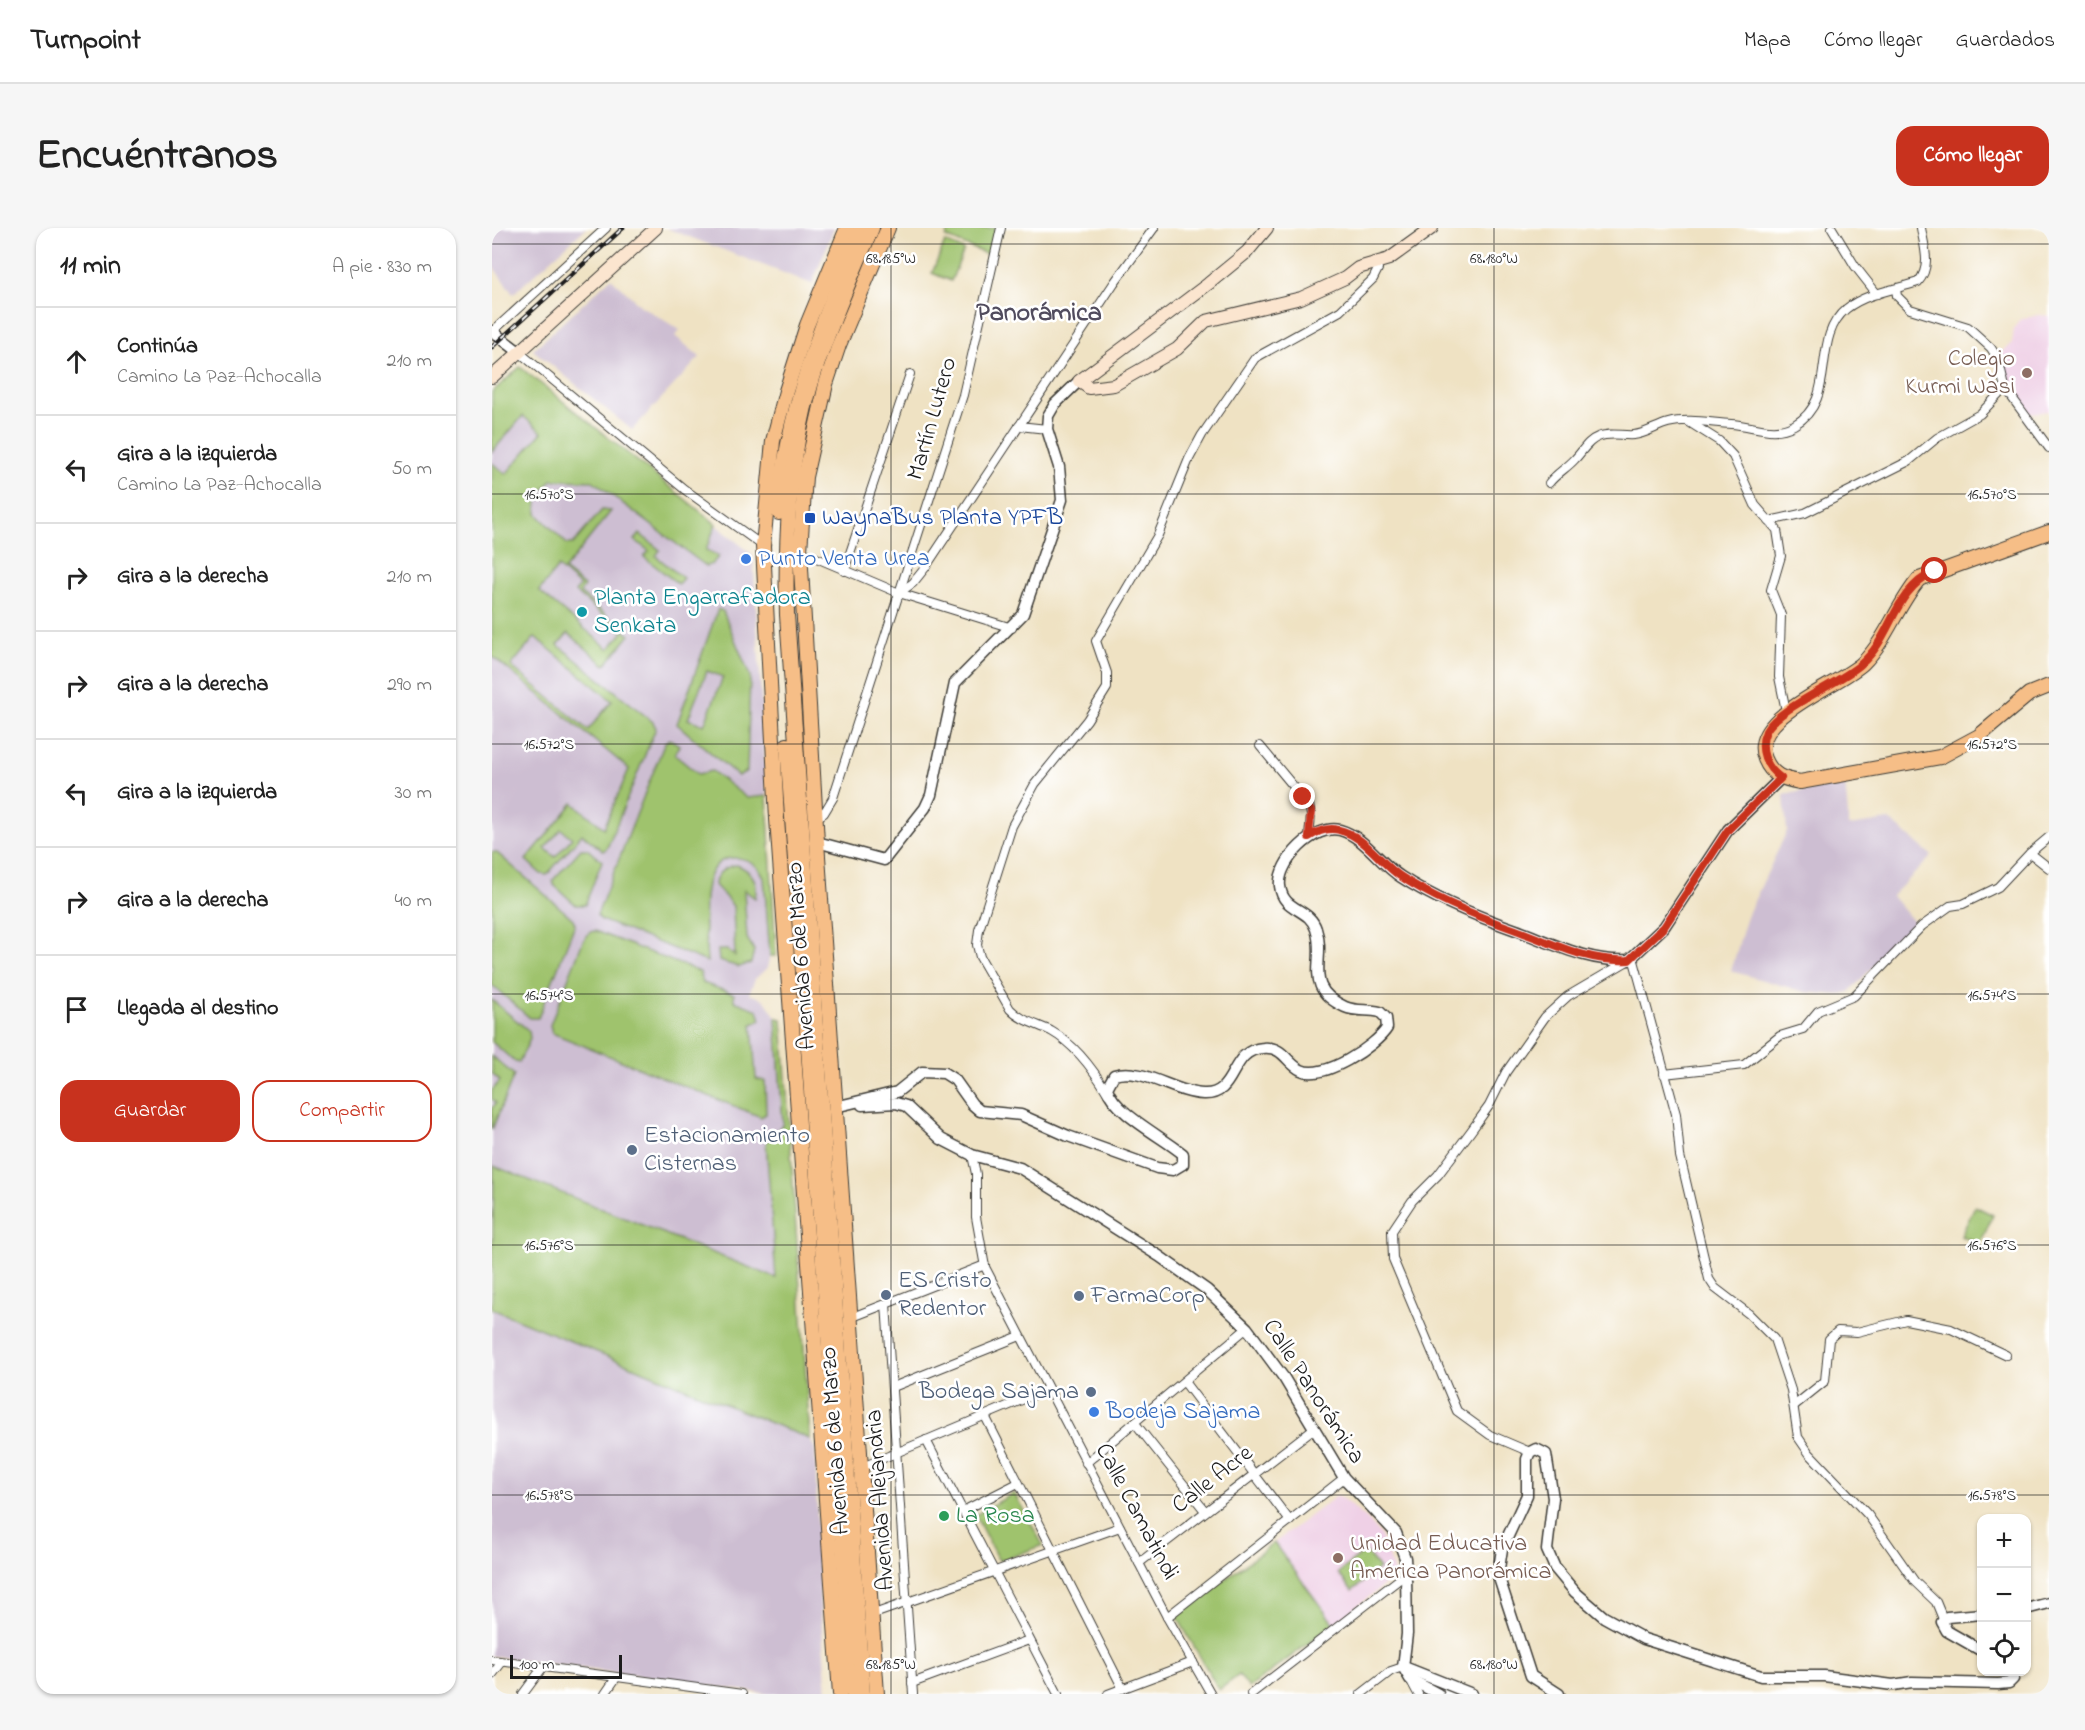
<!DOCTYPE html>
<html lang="es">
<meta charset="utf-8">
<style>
body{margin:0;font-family:"Indie Flower",sans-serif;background:#f6f6f6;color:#222}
.controls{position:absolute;right:18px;bottom:18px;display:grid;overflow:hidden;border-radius:12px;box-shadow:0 2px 4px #0004}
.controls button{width:54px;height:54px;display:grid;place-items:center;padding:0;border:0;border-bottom:2px solid #e0e0e0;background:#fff;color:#222;font:30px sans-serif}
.scale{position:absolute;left:18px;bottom:15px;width:112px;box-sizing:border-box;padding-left:6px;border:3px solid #1c1c1c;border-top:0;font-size:16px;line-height:21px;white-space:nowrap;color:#1c1c1c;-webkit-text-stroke:4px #fff;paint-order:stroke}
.stop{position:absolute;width:18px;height:18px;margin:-14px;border:4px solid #c8321e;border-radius:50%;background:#fff}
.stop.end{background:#c8321e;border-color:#fff;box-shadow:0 2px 6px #0008}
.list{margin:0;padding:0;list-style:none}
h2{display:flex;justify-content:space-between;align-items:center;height:78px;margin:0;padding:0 24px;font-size:26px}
h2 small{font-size:20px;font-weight:400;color:#767676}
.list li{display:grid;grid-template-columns:39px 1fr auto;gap:18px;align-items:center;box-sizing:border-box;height:108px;padding:0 24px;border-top:2px solid #e0e0e0}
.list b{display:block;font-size:22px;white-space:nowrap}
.list p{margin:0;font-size:20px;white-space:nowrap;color:#767676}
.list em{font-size:20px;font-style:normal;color:#767676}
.actions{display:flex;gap:12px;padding:18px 24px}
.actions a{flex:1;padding:14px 0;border:2px solid #c8321e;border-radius:18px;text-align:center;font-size:21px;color:#c8321e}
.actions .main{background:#c8321e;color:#fff}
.icon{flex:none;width:33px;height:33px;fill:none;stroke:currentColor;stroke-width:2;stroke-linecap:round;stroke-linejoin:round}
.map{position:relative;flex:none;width:1557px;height:1466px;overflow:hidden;border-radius:18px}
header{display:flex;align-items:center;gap:36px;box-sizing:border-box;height:84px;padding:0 30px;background:#fff;border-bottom:2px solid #e0e0e0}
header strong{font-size:28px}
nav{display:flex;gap:33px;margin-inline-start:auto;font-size:21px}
.intro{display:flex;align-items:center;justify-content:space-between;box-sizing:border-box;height:144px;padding:0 36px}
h1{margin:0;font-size:42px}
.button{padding:15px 27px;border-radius:18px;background:#c8321e;color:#fff;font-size:21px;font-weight:700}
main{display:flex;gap:36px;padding:0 36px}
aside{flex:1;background:#fff;border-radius:18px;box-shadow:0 2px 4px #0004}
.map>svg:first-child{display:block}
.built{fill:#efd0e6}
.industrial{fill:#cdbed2}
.green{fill:#9fc36d;stroke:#5e7044;stroke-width:1.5;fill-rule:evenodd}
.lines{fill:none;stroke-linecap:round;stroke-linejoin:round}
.minor-casing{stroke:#3c3a35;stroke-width:10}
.tertiary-casing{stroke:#3c3a35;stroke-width:13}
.secondary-casing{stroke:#3c3a35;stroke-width:14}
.primary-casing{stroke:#3c3a35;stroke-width:16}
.trunk-casing{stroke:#3c3a35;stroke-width:16}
.minor{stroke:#fff;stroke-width:8}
.tertiary{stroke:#fff;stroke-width:10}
.secondary{stroke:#fbe5cf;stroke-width:12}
.primary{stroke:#f6be87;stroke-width:14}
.trunk{stroke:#f6be87;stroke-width:14}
.rail-casing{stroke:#1c1c1c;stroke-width:4.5}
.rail{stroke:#fff;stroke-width:2;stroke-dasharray:7;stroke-linecap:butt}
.route{stroke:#c8321e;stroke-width:8}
.ticks{fill:none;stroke:#1c1c1c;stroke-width:1.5;stroke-opacity:0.45}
.education-dot{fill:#8d6e63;stroke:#fff;stroke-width:2}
.transit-dot{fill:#1a4fb4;stroke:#fff;stroke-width:2}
.shop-dot{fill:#3f7fe0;stroke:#fff;stroke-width:2}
.culture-dot{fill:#0f9aa8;stroke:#fff;stroke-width:2}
.service-dot{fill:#5c6f8a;stroke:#fff;stroke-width:2}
.leisure-dot{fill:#2e9e5b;stroke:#fff;stroke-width:2}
.labels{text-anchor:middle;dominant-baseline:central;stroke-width:5;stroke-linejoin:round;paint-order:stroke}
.education-label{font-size:24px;fill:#785e54;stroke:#fff;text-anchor:end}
.street-label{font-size:24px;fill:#1c1c1c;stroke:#fff}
.transit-label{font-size:24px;fill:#164399;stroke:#fff;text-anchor:start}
.shop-label{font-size:24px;fill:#366cbe;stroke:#fff;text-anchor:start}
.culture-label{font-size:24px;fill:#0d838f;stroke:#fff;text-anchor:start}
.service-label{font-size:24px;fill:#4e5e75;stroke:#fff;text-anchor:start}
.leisure-label{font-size:24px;fill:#27864d;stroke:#fff;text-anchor:start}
.neighbourhood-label{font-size:26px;font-weight:bold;fill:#514c5e;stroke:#fff}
.ticks-label{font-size:15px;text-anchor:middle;fill:#1c1c1c;stroke:#fff;stroke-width:5;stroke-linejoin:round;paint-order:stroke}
</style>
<header>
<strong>Turnpoint</strong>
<nav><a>Mapa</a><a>Cómo llegar</a><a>Guardados</a></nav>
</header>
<div class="intro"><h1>Encuéntranos</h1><a class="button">Cómo llegar</a></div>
<main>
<aside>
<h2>11 min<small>A pie · 830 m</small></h2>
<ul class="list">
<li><svg class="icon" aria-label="ahead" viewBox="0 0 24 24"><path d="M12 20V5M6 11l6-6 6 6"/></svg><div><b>Continúa</b><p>Camino La Paz-Achocalla</p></div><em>210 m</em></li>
<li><svg class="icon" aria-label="left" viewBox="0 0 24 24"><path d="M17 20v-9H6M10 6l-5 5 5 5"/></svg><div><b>Gira a la izquierda</b><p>Camino La Paz-Achocalla</p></div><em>50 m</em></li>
<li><svg class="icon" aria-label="right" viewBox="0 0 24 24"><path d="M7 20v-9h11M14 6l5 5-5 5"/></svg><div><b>Gira a la derecha</b></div><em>210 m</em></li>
<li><svg class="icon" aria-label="right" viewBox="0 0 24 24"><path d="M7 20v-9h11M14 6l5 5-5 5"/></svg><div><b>Gira a la derecha</b></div><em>290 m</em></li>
<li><svg class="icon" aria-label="left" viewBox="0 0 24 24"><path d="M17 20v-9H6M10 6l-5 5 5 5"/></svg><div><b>Gira a la izquierda</b></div><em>30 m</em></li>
<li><svg class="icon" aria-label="right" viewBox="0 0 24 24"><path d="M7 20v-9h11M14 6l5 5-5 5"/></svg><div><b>Gira a la derecha</b></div><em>40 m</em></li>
<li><svg class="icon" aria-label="arrive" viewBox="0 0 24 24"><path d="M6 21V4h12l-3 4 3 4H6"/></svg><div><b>Llegada al destino</b></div></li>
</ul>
<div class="actions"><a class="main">Guardar</a><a>Compartir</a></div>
</aside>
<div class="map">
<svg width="1557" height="1466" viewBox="0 0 1557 1466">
<rect width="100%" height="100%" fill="#fff"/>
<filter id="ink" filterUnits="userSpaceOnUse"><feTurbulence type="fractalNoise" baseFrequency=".0167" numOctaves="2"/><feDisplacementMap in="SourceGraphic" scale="12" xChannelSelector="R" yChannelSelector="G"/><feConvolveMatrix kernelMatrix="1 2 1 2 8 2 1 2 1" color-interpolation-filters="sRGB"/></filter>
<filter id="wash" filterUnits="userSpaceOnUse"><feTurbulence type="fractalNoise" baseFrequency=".008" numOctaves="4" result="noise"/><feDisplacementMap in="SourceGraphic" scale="24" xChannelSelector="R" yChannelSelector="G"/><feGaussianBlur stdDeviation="1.35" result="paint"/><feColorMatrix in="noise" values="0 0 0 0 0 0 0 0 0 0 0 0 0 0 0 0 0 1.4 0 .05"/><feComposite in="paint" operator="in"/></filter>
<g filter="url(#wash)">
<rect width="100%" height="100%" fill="#efe2c3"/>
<g class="built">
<path d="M1546,87L1557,88V183L1536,186L1516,159L1509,125L1520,115L1522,101L1527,92Z"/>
<path d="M846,1267L876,1292L888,1306L896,1323L902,1346L901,1350L842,1396L782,1315Z"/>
</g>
<g class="industrial">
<path d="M0,0H94L21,66L0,37Z"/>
<path d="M174,0H342L320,56Z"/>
<path d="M119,50L149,78L188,102L183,108L208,129L140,202L41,122Z"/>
<path d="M28,139L261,327L284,728H278L275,740L263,751L257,766L272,771L284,789L290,791L318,1211L323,1221L328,1374L335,1466H277L0,1428V164Z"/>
<path d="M1353,554L1357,598L1398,592L1440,628L1400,668L1423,695L1357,764L1346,767L1313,764L1239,743L1255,688L1295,603L1292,567Z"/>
</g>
<g class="green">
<path d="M458,0H504L499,28L454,9Z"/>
<path d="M453,14L472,22L459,53L440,45Z"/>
<path d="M28,139L224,296L214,322L227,328L220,336L214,338L101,253L60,252L45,269V286L75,316H81L110,282L119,283L72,342L92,358L88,365L138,407L113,437L76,405L66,417L161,494L164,500L115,620L111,623L90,606L55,647L49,646L34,632L81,575L112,600L137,541L0,428V235L14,246L50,204L31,188L0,224V164ZM66,339L88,358L83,364L131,404L117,421L47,363ZM43,409L120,473L96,502L19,438ZM69,601L80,610L63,629L53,620Z"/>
<path d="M148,306L168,322L164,328L191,350L186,356L152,329L157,323L143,312Z"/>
<path d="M226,381L231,383L258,448L255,543L246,548L185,496ZM215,443L231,449L212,497L196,491Z"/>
<path d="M178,511L187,517L183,527L206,546L220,543L255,570L275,568L284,728H278L272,650C267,638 257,630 243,630C201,628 214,706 215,734L109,692L105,687L173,514Z"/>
<path d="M89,621H95L110,633L93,677H84L62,657L61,652Z"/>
<path d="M0,624H4L81,691L83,696L46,790H38L0,757Z"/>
<path d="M245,637C260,643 267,654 263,670L252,662L255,710L262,722L259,735L247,739L227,733L226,722H235L243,728L241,678L223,657C223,645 234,638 245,637Z"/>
<path d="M103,703L208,744L211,755L242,766V773L266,782L269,792L260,796L264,851L273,853L274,886L269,889L60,805L58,797L91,713L98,704Z"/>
<path d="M0,772L37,803L38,811L27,834H23L0,814Z"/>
<path d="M284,790L290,791L318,1211L0,1081L2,938L284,1050L274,914L291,896Z"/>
<path d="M0,828L22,847L0,902V880L4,875L0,871V862L8,853L0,845Z"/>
<path d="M1483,978L1501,987L1488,1016L1469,1008Z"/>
<path d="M522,1265L551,1317L509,1333L505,1330L483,1287Z"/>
<path d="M782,1315L842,1396L757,1460L747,1447L727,1462L684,1387Z"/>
<path d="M873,1323L887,1341L860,1363L846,1345Z"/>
</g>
</g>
<g filter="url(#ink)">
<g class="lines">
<g class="minor-casing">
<g id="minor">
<path d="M1340,0L1363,38L1385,66"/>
<path d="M1404,61L1405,68L1418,81L1476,99L1499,120L1506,131L1513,160L1557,220"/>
<path d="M0,104L114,0"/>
<path d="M27,124L192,261L271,318"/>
<path d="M1197,194L1227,213L1241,228L1263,277L1285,302L1289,328L1279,362L1289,387L1287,449L1294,483"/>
<path d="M527,198L555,201"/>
<path d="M1057,255C1065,245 1075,240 1083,231C1091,223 1095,213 1106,209C1117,204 1130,208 1142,207C1153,206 1165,198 1176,195C1196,190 1219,195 1239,196C1261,197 1281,209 1302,197C1347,172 1318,111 1354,81C1374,65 1402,62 1426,54C1440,39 1432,18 1429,0"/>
<path d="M1277,293L1313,285L1417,233L1445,210L1488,186L1513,160"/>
<path d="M308,323L407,365L520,400"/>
<path d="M352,343L418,146"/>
<path d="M407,365L421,355L433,340L622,55L662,0"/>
<path d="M768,518L817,577L819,587L817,609"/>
<path d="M324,590L332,585L341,570L471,167L509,0"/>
<path d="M1538,625L1557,640"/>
<path d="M1141,729L1184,886L1188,928L1217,1051L1223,1060L1257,1086L1282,1111L1299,1162L1306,1209L1317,1225L1376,1287L1423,1354L1444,1374L1451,1391"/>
<path d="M1172,846L1252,837L1288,808L1311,801L1326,783L1362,768L1430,698L1458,678L1471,676L1506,659L1538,625L1557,609"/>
<path d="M616,866C602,842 584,817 559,803C545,796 529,793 518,781L488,729L485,717L487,702L520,598L543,556L595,492L615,460V445L604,413L666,307L697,231L710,207L763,130L848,83L881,51L886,41L885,34"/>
<path d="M480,927L484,946V989L493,1039L675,1389L719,1466"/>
<path d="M394,1076L421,1466"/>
<path d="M358,1090L493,1037"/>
<path d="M693,1155L798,1293"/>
<path d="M401,1159L528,1108"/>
<path d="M1303,1177L1333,1153L1337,1111L1346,1103L1365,1104L1414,1092L1459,1101L1514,1127"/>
<path d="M493,1188L631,1461"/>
<path d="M643,1195L713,1283"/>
<path d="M434,1212L566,1466"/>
<path d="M1038,1224L998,1207L965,1183L901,1031L900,1003L920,973L946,947L979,903L997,878L1014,844L1053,789L1076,768L1139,731"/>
<path d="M594,1235L755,1100"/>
<path d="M368,1240L556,1161"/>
<path d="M471,1283L526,1255"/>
<path d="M647,1335L821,1201"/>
<path d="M379,1387L628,1299"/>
<path d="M675,1389L852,1250"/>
<path d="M0,1432L250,1466"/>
<path d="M0,1447L10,1434"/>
<path d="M918,1451L926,1466"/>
<path d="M420,1455L537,1412"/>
<path d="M31,1466L51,1439"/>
<path d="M113,1466L124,1450"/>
<path d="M616,1466L701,1434"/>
<path d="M759,1466L914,1346"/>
<path d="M869,1466L899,1443L911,1439"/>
</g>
</g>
<g class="tertiary-casing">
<g id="tertiary">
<path d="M0,103L27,124"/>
<path d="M325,614L392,632L433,580L439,567L463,455L531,386L570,272L567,239L555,201L556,188L563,176L587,153"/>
<path d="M370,877L404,875L414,878L449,911L480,927L528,940L667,1028L715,1062L755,1100L792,1150L852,1250L904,1305L913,1330L914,1346L915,1406L911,1439L918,1451L946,1466"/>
<path d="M343,879L405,864L430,844L452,845L463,852L480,876L488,883L529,887L576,908L665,940L681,942L691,936V926C671,909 622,885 615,860L622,847C650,838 682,865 711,866C746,868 736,822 771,820C792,818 794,835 809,842C831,853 884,818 895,800L894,790L888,784C876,781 864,784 853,779C809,759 835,733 824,701C817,679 791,684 788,658C785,634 823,595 848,602C873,609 887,635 909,649C944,672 984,688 1024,702C1060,715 1097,735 1137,732L1172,699L1236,602L1289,550"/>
<path d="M1534,1381L1557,1375"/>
<path d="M1490,1386L1455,1389L1450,1394L1455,1403L1490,1423"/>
<path d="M912,1439L980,1466"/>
<path d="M1067,1466L1039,1448L1006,1347L1010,1321L1035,1267V1231L1038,1224L1044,1221L1054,1226L1061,1270L1055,1322L1063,1340L1083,1364L1112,1389L1152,1411L1269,1448H1332L1401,1457L1420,1454L1506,1456L1517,1455L1521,1451L1522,1444"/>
</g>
</g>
<g class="secondary-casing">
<g id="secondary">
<path d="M775,0L755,24L716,56L587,153L597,160L622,157L685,121L714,93L809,70L853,50L866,40L897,31L940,0"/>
<path d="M0,149L164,0"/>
</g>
</g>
<g class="primary-casing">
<g id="primary">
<path d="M1557,304L1427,351C1405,377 1395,411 1371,435C1347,458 1255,489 1273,531C1280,548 1291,551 1308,554L1448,529L1487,508L1537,466L1557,458"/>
<path d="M348,1466L285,591L271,318L281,213L294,163L315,97L355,0"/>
<path d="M385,1466L325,614L308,323L313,249L334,156L347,117L396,0"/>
</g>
</g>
<g class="trunk-casing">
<g id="trunk">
<path d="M287,285C293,184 331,92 369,0"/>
<path d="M295,517L361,1466"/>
<path d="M371,1466L295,387C293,307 297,230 320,153C336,101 359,50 380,0"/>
</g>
</g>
<use href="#minor" class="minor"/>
<use href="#tertiary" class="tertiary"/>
<use href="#secondary" class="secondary"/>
<use href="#primary" class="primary"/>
<use href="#trunk" class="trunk"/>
<g class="rail-casing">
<path id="rail" d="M0,119L131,0"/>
</g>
<use href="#rail" class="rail"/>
</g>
</g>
<g class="lines" filter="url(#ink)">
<path class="route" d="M811,569L819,583L817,609C826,603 836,599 847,602C873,608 887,634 908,648C944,672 984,688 1024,702C1060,715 1097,735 1137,732L1172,699L1236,602L1289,550C1274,540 1266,521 1274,503C1286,480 1346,456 1368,437C1402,408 1399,364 1443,343"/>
</g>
<path class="ticks" d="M399,0V1466M1002,0V1466M0,16H1557M0,266H1557M0,516H1557M0,766H1557M0,1017H1557M0,1267H1557"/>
<g class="education-dot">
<circle cx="1535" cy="145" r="6"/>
<circle cx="846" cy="1330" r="6"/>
</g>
<rect class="transit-dot" x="312" y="284" width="12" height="12" rx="3"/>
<g class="shop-dot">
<circle cx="254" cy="331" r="6"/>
<circle cx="602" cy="1184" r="6"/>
</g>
<circle class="culture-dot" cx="90" cy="384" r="6"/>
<g class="service-dot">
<circle cx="140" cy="922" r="6"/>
<circle cx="394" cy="1067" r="6"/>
<circle cx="587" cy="1068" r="6"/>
<circle cx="599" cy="1164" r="6"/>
</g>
<circle class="leisure-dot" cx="452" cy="1288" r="6"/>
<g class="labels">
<g class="education-label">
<text x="1523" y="131">Colegio<tspan x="1523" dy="28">Kurmi Wasi</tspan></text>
<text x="858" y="1316" text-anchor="start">Unidad Educativa<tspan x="858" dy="28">América Panorámica</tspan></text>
</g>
<g class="street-label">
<text transform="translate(441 191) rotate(-74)">Martín Lutero</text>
<text transform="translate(310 728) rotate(-94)">Avenida 6 de Marzo</text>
<text transform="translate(821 1164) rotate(57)">Calle Panorámica</text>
<text transform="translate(344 1213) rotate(-94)">Avenida 6 de Marzo</text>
<text transform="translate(721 1252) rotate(-38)">Calle Acre</text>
<text transform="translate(389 1272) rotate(-94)">Avenida Alejandria</text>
<text transform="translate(644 1284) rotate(62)">Calle Camatindi</text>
</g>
<g class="transit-label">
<text x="330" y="290">WaynaBus Planta YPFB</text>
</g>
<g class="shop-label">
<text x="266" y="331">Punto Venta Urea</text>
<text x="614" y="1184">Bodeja Sajama</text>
</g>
<g class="culture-label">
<text x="102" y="370">Planta Engarrafadora<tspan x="102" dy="28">Senkata</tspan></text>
</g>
<g class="service-label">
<text x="152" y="908">Estacionamiento<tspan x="152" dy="28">Cisternas</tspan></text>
<text x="406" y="1053">ES Cristo<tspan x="406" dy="28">Redentor</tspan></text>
<text x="599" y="1068">FarmaCorp</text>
<text x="587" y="1164" text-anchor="end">Bodega Sajama</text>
</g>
<g class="leisure-label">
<text x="464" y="1288">La Rosa</text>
</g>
<g class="neighbourhood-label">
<text x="547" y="86">Panorámica</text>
</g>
</g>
<g class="ticks-label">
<text x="399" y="35">68.185°W</text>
<text x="1002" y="35">68.180°W</text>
<text x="57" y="271">16.570°S</text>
<text x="1500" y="271">16.570°S</text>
<text x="57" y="521">16.572°S</text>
<text x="1500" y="521">16.572°S</text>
<text x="57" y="772">16.574°S</text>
<text x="1500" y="772">16.574°S</text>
<text x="57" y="1022">16.576°S</text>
<text x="1500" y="1022">16.576°S</text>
<text x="57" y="1272">16.578°S</text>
<text x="1500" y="1272">16.578°S</text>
<text x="399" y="1441">68.185°W</text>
<text x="1002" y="1441">68.180°W</text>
</g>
</svg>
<div class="controls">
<button>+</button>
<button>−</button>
<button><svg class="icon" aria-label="locate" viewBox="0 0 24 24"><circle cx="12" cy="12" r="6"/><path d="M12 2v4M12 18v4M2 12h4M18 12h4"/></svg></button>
</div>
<div class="scale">100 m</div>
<div class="stop" style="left:1443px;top:343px"></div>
<div class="stop end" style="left:811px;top:569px"></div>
</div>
</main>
